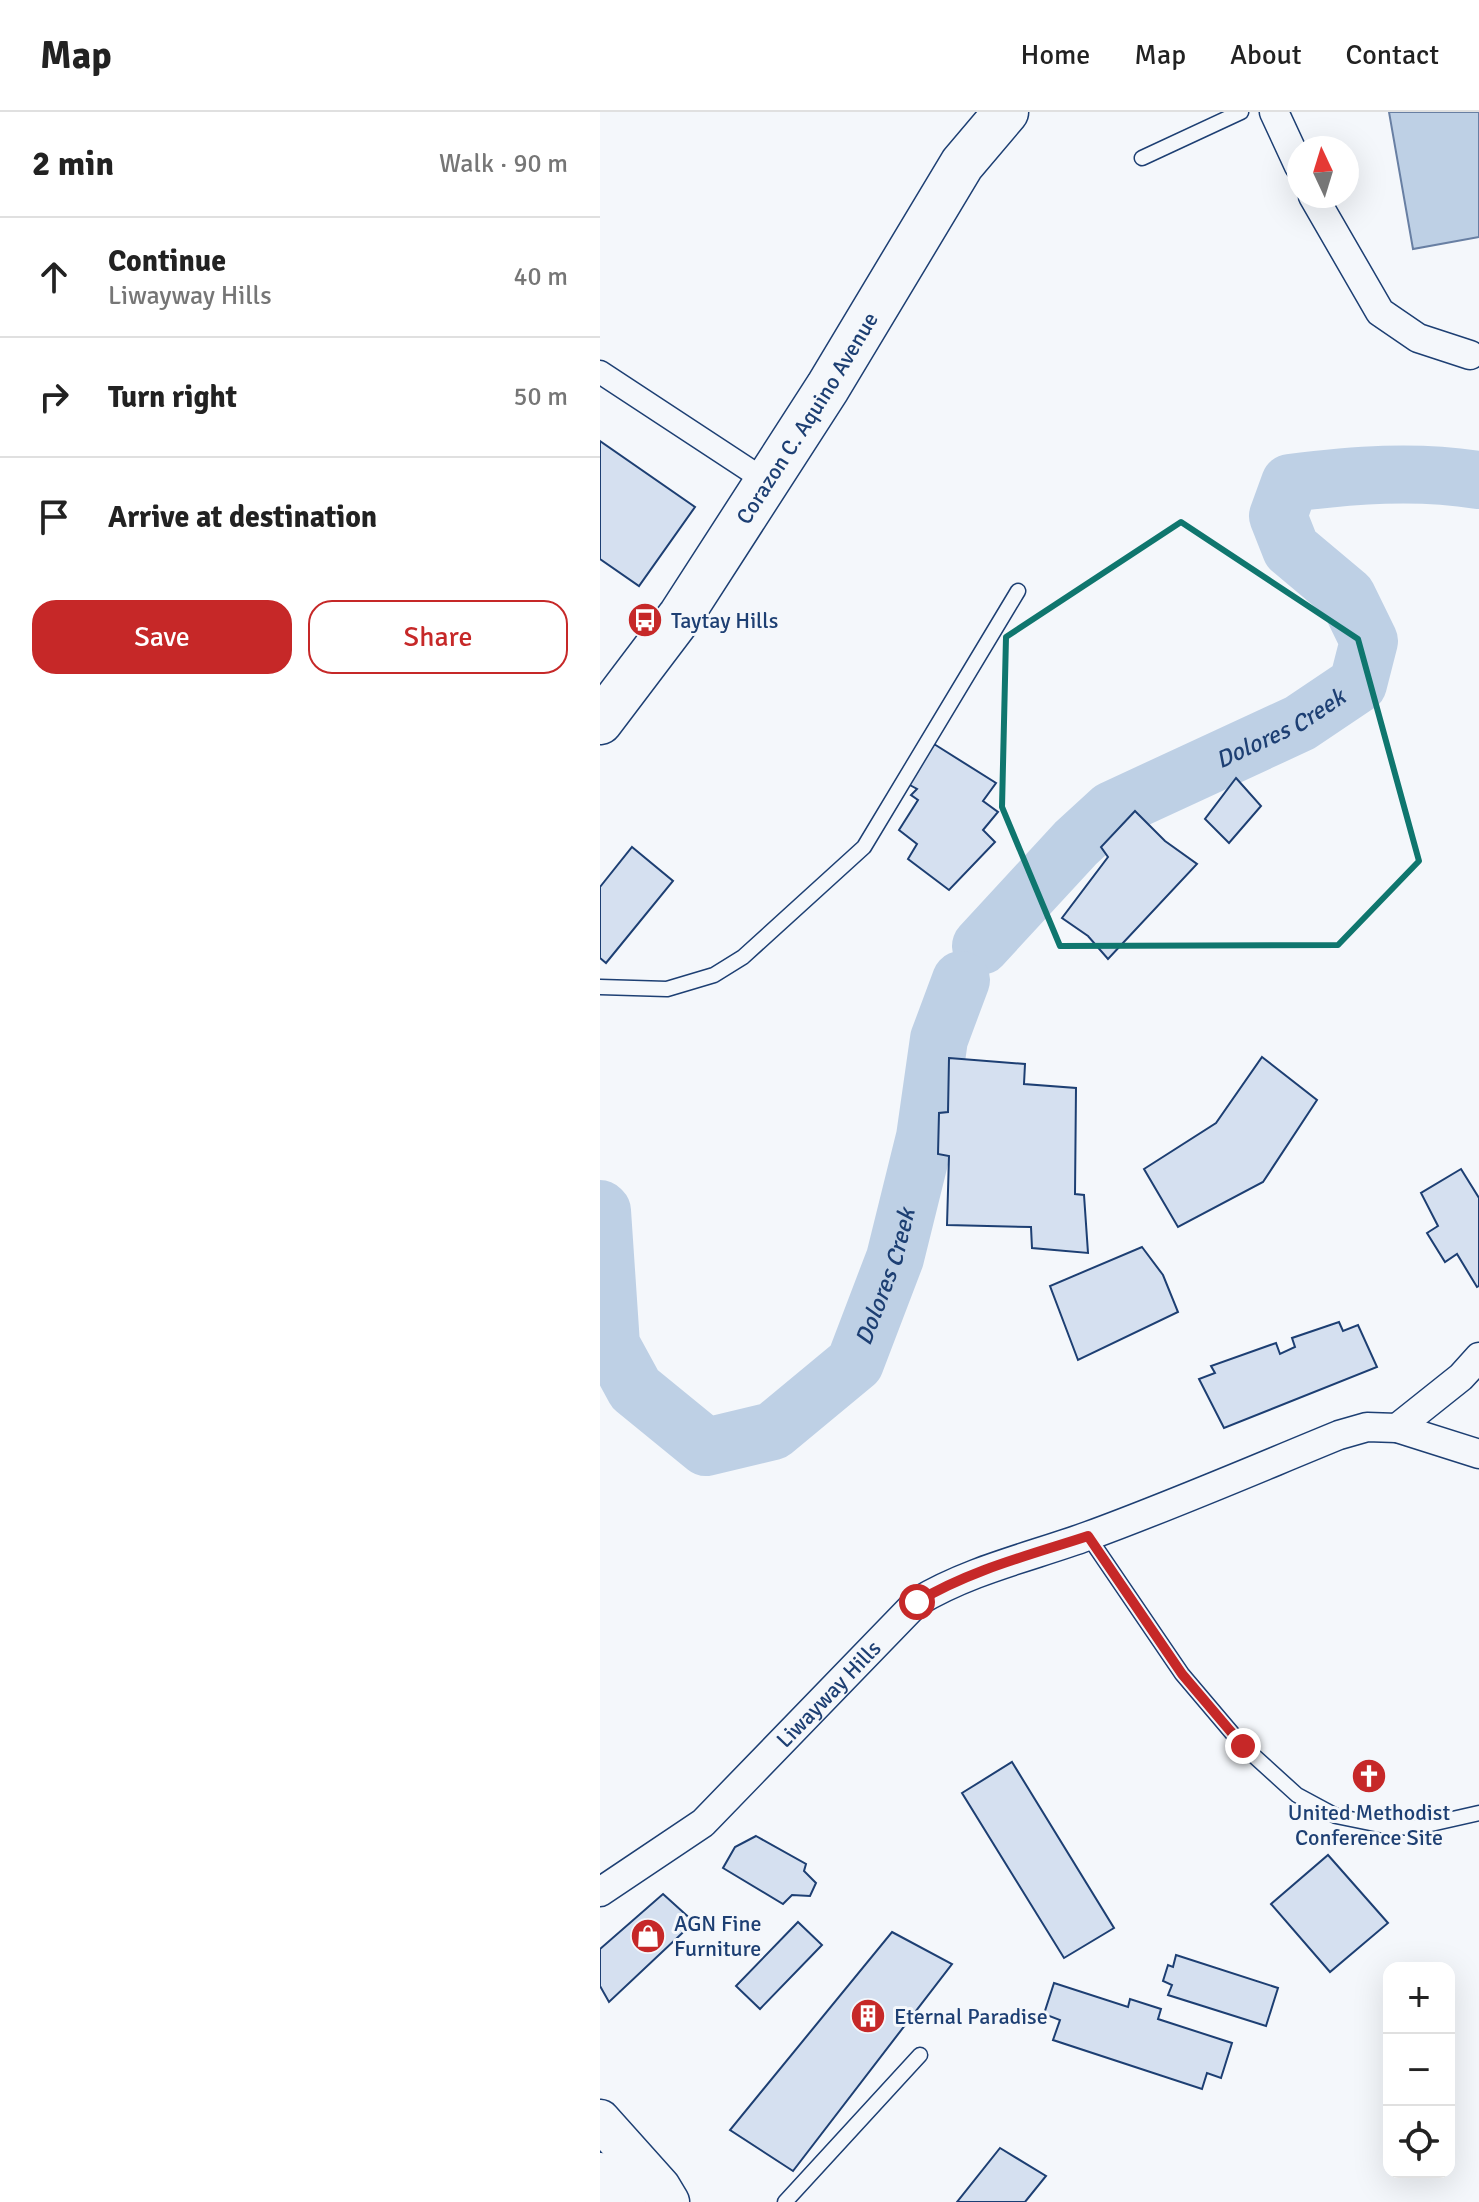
<!DOCTYPE html>
<meta charset="utf-8">
<style>
body{margin:0;font-family:Signika,sans-serif;background:#f6f6f6;color:#222}
.controls{position:absolute;right:24px;bottom:24px;display:grid;overflow:hidden;border-radius:16px;box-shadow:0 8px 32px #0002}
.controls button{width:72px;height:72px;display:grid;place-items:center;padding:0;border:0;border-bottom:2px solid #e0e0e0;background:#fff;color:#222;font:40px sans-serif}
.compass{position:absolute;left:687px;top:24px;width:72px;height:72px;border-radius:50%;background:#fff;box-shadow:0 8px 32px #0002;rotate:356deg}
.stop{position:absolute;width:24px;height:24px;margin:-18px;border:6px solid #c62828;border-radius:50%;background:#fff}
.stop.end{background:#c62828;border-color:#fff;box-shadow:0 2px 8px #0008}
.list{margin:0;padding:0;list-style:none}
h2{display:flex;justify-content:space-between;align-items:center;height:104px;margin:0;padding:0 32px;font-size:34px}
h2 small{font-size:26px;font-weight:400;color:#767676}
.list li{display:grid;grid-template-columns:52px 1fr auto;gap:24px;align-items:center;box-sizing:border-box;height:120px;padding:0 32px;border-top:2px solid #e0e0e0}
.list b{display:block;font-size:30px;white-space:nowrap}
.list p{margin:0;font-size:26px;white-space:nowrap;color:#767676}
.list em{font-size:26px;font-style:normal;color:#767676}
.actions{display:flex;gap:16px;padding:24px 32px}
.actions a{flex:1;padding:18px 0;border:2px solid #c62828;border-radius:24px;text-align:center;font-size:28px;color:#c62828}
.actions .main{background:#c62828;color:#fff}
.icon{flex:none;width:44px;height:44px;fill:none;stroke:currentColor;stroke-width:2;stroke-linecap:round;stroke-linejoin:round}
.map{position:relative;flex:none;width:879px;height:2090px;overflow:hidden}
header{display:flex;align-items:center;gap:48px;box-sizing:border-box;height:112px;padding:0 40px;background:#fff;border-bottom:2px solid #e0e0e0}
header strong{font-size:38px}
nav{display:flex;gap:44px;margin-inline-start:auto;font-size:28px}
main{display:flex}
aside{flex:1;background:#fff}
.map>svg:first-child{display:block}
.water{fill:#bed0e5;stroke:#687fa3;stroke-width:2}
.lines{fill:none;stroke-linecap:round;stroke-linejoin:round}
.river{stroke:#bed0e5;stroke-width:58}
.building{fill:#d5e0f0;stroke:#1d3f73;stroke-width:2}
.service-casing{stroke:#1d3f73;stroke-width:17}
.pedestrian-casing{stroke:#1d3f73;stroke-width:25}
.minor-casing{stroke:#1d3f73;stroke-width:31}
.secondary-casing{stroke:#1d3f73;stroke-width:43}
.primary-casing{stroke:#1d3f73;stroke-width:47}
.service{stroke:#f4f7fb;stroke-width:14}
.pedestrian{stroke:#f4f7fb;stroke-width:22}
.minor{stroke:#f4f7fb;stroke-width:28}
.secondary{stroke:#f4f7fb;stroke-width:40}
.primary{stroke:#f4f7fb;stroke-width:44}
.route{stroke:#c62828;stroke-width:10}
.marked{fill:none;stroke:#0f766e;stroke-width:6;stroke-linejoin:round}
.labels{text-anchor:middle;dominant-baseline:central;stroke-width:6;stroke-linejoin:round;paint-order:stroke}
.street-label{font-size:22px;fill:#1d3f73;stroke:#f4f7fb}
.poi-label{font-size:22px;fill:#1d3f73;stroke:#f4f7fb;text-anchor:start}
.water-label{font-size:24px;font-style:italic;fill:#1d3f73;stroke:#f4f7fb}
</style>
<header>
<strong>Map</strong>
<nav><a>Home</a><a>Map</a><a>About</a><a>Contact</a></nav>
</header>
<main>
<aside>
<h2>2 min<small>Walk · 90 m</small></h2>
<ul class="list">
<li><svg class="icon" aria-label="ahead" viewBox="0 0 24 24"><path d="M12 20V5M6 11l6-6 6 6"/></svg><div><b>Continue</b><p>Liwayway Hills</p></div><em>40 m</em></li>
<li><svg class="icon" aria-label="right" viewBox="0 0 24 24"><path d="M7 20v-9h11M14 6l5 5-5 5"/></svg><div><b>Turn right</b></div><em>50 m</em></li>
<li><svg class="icon" aria-label="arrive" viewBox="0 0 24 24"><path d="M6 21V4h12l-3 4 3 4H6"/></svg><div><b>Arrive at destination</b></div></li>
</ul>
<div class="actions"><a class="main">Save</a><a>Share</a></div>
</aside>
<div class="map">
<svg width="879" height="2090" viewBox="0 0 879 2090">
<rect width="100%" height="100%" fill="#f4f7fb"/>
<path class="water" d="M789,0H879V125L813,137Z"/>
<g class="lines">
<g class="river">
<path id="s1" d="M381,834L476,731L512,698L700,611L758,572L769,529L747,484L691,437L678,404L690,371C753,363 815,358 879,368"/>
<path id="s2" d="M0,1097L2,1099L11,1233L35,1277L106,1335L173,1319L255,1251L295,1146L325,1025L339,927L361,868"/>
</g>
</g>
<g class="building">
<path d="M0,329L95,395L39,474L0,447Z"/>
<path d="M334,632L396,671L383,689L398,700L383,718L395,730L349,778L308,747L317,732L299,718L318,688L311,683L317,677L308,672Z"/>
<path d="M636,666L661,694L629,731L605,707Z"/>
<path d="M535,699L565,729L597,752L508,847L488,824L462,806L508,745L501,735Z"/>
<path d="M32,735L73,769L6,851L0,846V775Z"/>
<path d="M662,945L717,988L663,1070L578,1115L544,1057L616,1011Z"/>
<path d="M349,946L425,952L424,972L476,976L475,1082L484,1083L488,1141L432,1136L431,1115L347,1113L349,1044L338,1042L339,1001L348,1000Z"/>
<path d="M861,1057L879,1086V1174L877,1175L857,1142L845,1150L827,1121L838,1114L821,1081Z"/>
<path d="M542,1135L563,1163L578,1200L478,1248L450,1174Z"/>
<path d="M739,1210L743,1219L758,1213L777,1255L624,1316L599,1267L615,1261L611,1254L676,1231L680,1242L695,1235L692,1226Z"/>
<path d="M412,1650L514,1816L464,1846L362,1681Z"/>
<path d="M156,1724L206,1752L204,1759L216,1771L210,1784L192,1783L183,1792L123,1756L135,1735Z"/>
<path d="M728,1743L788,1811L730,1860L671,1792Z"/>
<path d="M63,1782L94,1810L9,1890L0,1874V1837Z"/>
<path d="M198,1810L222,1833L160,1897L136,1874Z"/>
<path d="M292,1820L352,1852L193,2059L130,2018Z"/>
<path d="M576,1843L678,1876L666,1914L568,1883L572,1873L563,1869L568,1853L573,1855Z"/>
<path d="M454,1871L528,1895L530,1887L561,1897L558,1907L632,1931L621,1966L607,1961L602,1977L453,1928L460,1908L444,1902Z"/>
<path d="M400,2036L446,2064L425,2090H357Z"/>
</g>
<g class="lines">
<g class="service-casing">
<g id="service">
<path d="M542,46L641,0"/>
<path d="M0,875L67,877L114,863L143,845L264,735L418,479"/>
<path d="M488,1424L582,1562L643,1634L697,1683L736,1704L785,1714L813,1716L879,1701"/>
<path d="M185,2090L320,1943"/>
</g>
</g>
<g class="pedestrian-casing">
<path id="pedestrian" d="M0,260L169,371"/>
</g>
<g class="minor-casing">
<g id="minor">
<path d="M674,0L699,54"/>
<path d="M713,84L780,200L818,226L870,243"/>
<path d="M797,1316L861,1265L879,1245"/>
<path id="s3" d="M0,1780L103,1711L317,1490C370,1458 430,1445 488,1424C573,1393 656,1357 739,1323L767,1315L797,1316L879,1342"/>
</g>
</g>
<g class="secondary-casing">
<g id="secondary">
<path d="M0,2008L60,2075L69,2090"/>
<path d="M0,2061L26,2090"/>
</g>
</g>
<g class="primary-casing">
<g id="primary">
<path id="s4" d="M0,610L81,503L228,275L362,52L406,0"/>
</g>
</g>
<use href="#service" class="service"/>
<use href="#pedestrian" class="pedestrian"/>
<use href="#minor" class="minor"/>
<use href="#secondary" class="secondary"/>
<use href="#primary" class="primary"/>
</g>
<g class="lines">
<path class="route" d="M317,1490C370,1458 430,1443 488,1424L582,1562L643,1634"/>
</g>
<path class="marked" d="M581,410L758,527L819,749L738,833L460,834L402,695L406,525Z"/>
<defs>
<g id="bus-disc" transform="scale(1.8)"><circle r="9.5" fill="#c62828" stroke="#f4f7fb"/><path d="M-5-6H5V4H4V6H2V4H-2V6H-4V4H-5ZM-3.5-4V0h7V-4ZM-3.5 1.2v1.5H-2V1.2ZM2 1.2v1.5H3.5V1.2Z" fill="#fff"/></g>
<g id="church-disc" transform="scale(1.8)"><circle r="9.5" fill="#c62828" stroke="#f4f7fb"/><path d="M-1.2-6h2.4v3.5h3.3v2.4h-3.3V6h-2.4V-.1h-3.3v-2.4h3.3Z" fill="#fff"/></g>
<g id="shop-disc" transform="scale(1.8)"><circle r="9.5" fill="#c62828" stroke="#f4f7fb"/><path d="M-5-2.5h2.3a2.7 3.5 0 0 1 5.4 0H5L5.5 6h-11ZM-1.5-2.5h3a1.5 2.3 0 0 0-3 0Z" fill="#fff"/></g>
<g id="building-disc" transform="scale(1.8)"><circle r="9.5" fill="#c62828" stroke="#f4f7fb"/><path d="M-4-6H4V6H1V3H-1V6H-4ZM-2.5-4.3h1.7v1.8h-1.7ZM.8-4.3h1.7v1.8H.8ZM-2.5-1h1.7V.8h-1.7ZM.8-1h1.7V.8H.8Z" fill="#fff"/></g>
</defs>
<g fill-rule="evenodd">
<use href="#bus-disc" x="45" y="508"/>
<use href="#church-disc" x="769" y="1664"/>
<use href="#shop-disc" x="48" y="1824"/>
<use href="#building-disc" x="268" y="1904"/>
</g>
<g class="labels">
<g class="street-label">
<text stroke="none"><textPath href="#s4" startOffset="368">Corazon C. Aquino Avenue</textPath></text>
<text stroke="none"><textPath href="#s3" startOffset="304">Liwayway Hills</textPath></text>
</g>
<g class="poi-label">
<text x="71" y="508">Taytay Hills</text>
<text x="769" y="1700" text-anchor="middle">United Methodist<tspan x="769" dy="25">Conference Site</tspan></text>
<text x="74" y="1811">AGN Fine<tspan x="74" dy="25">Furniture</tspan></text>
<text x="294" y="1904">Eternal Paradise</text>
</g>
<g class="water-label">
<text stroke="none"><textPath href="#s1" startOffset="376">Dolores Creek</textPath></text>
<text stroke="none"><textPath href="#s2" startOffset="546">Dolores Creek</textPath></text>
</g>
</g>
</svg>
<div class="controls">
<button>+</button>
<button>−</button>
<button><svg class="icon" aria-label="locate" viewBox="0 0 24 24"><circle cx="12" cy="12" r="6"/><path d="M12 2v4M12 18v4M2 12h4M18 12h4"/></svg></button>
</div>
<svg class="compass" viewBox="-18 -18 36 36"><path d="M0-13l5 13h-10z" fill="#e53935"/><path d="M0 13l5-13h-10z" fill="#767676"/></svg>
<div class="stop" style="left:317px;top:1490px"></div>
<div class="stop end" style="left:643px;top:1634px"></div>
</div>
</main>
